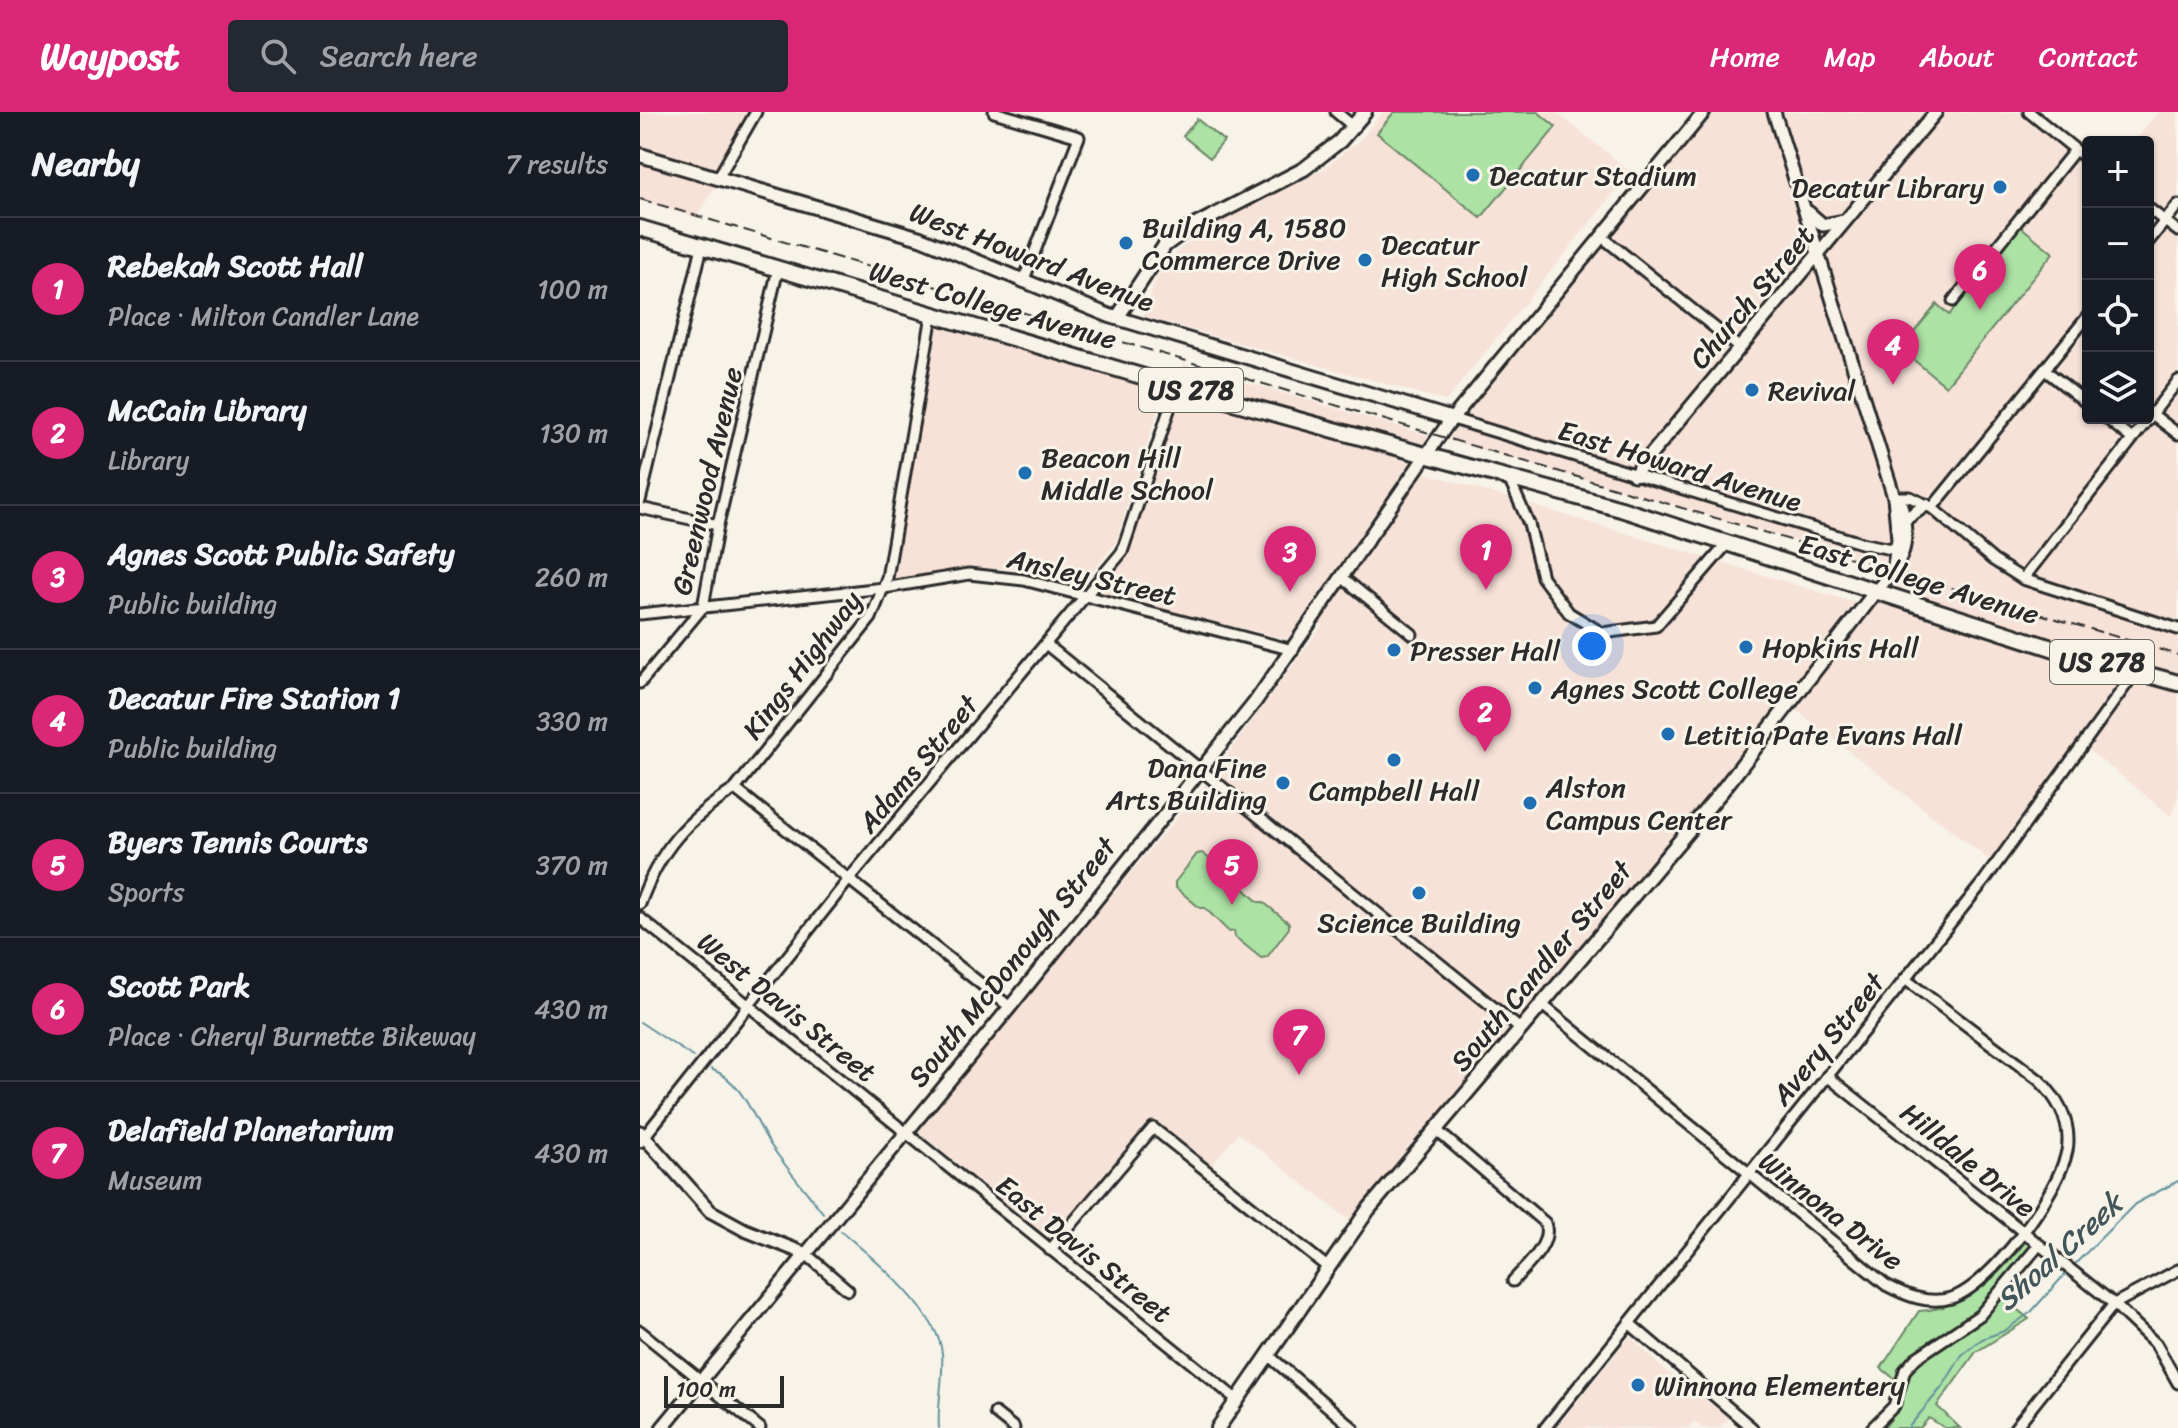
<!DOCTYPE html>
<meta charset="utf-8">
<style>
body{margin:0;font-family:Sriracha,sans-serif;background:#242831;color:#f1f3f6}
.controls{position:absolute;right:24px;top:24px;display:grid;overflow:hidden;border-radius:8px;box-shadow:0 2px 6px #0004}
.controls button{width:72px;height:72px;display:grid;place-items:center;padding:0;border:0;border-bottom:2px solid #363941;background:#171b24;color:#f1f3f6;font:40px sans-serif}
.scale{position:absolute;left:24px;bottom:20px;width:120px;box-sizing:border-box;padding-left:8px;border:4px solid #2b2b2b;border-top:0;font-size:22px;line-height:28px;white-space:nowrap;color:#2b2b2b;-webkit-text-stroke:6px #f7f3e8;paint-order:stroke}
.you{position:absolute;left:952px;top:534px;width:28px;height:28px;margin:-20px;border:6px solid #fff;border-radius:50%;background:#1a73e8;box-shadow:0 0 0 12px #1a73e833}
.badge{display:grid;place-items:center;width:52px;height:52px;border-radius:50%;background:#db2777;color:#fff;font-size:26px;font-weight:700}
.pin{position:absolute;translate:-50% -66px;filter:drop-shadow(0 2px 4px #0008)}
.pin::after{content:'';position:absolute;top:42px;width:28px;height:24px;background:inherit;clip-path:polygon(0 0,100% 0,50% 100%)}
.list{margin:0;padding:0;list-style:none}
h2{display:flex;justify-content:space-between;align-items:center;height:104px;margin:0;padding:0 32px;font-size:34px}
h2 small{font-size:26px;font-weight:400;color:#9ea1a6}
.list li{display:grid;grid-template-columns:52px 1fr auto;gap:24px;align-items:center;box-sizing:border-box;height:144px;padding:0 32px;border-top:2px solid #363941}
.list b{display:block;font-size:30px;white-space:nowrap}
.list p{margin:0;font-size:26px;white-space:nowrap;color:#9ea1a6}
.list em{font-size:26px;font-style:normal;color:#9ea1a6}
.icon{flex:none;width:44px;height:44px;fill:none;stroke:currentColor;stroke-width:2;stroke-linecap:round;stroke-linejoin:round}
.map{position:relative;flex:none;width:1538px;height:1316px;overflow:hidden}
header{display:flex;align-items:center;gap:48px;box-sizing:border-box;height:112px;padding:0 40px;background:#db2777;color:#fff}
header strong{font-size:38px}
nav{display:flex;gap:44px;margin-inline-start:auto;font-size:28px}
.search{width:560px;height:72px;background:#242831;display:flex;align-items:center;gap:20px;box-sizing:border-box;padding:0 28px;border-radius:8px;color:#9ea1a6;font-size:30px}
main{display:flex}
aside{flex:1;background:#171b24}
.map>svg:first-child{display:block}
.built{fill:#f7e2d8}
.green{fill:#ace2a4;stroke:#6c8668;stroke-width:2}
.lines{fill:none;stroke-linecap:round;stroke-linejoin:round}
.stream{stroke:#63929c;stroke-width:2}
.minor-casing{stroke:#2b2b2b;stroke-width:15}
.tertiary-casing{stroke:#2b2b2b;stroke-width:17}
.secondary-casing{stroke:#2b2b2b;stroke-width:18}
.primary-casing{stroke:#2b2b2b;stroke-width:20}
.minor{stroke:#f7f3e8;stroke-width:9}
.tertiary{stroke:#f7f3e8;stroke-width:11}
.secondary{stroke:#f7f3e8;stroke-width:12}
.primary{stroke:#f7f3e8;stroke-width:14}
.rail{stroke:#2b2b2b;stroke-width:2;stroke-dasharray:12 6;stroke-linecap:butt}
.poi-dot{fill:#1f6fb2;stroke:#f7f3e8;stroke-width:3}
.labels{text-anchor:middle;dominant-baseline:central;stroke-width:6;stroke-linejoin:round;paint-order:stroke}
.shield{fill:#f7f3e8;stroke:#686764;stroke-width:2}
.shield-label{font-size:26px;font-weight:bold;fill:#2b2b2b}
.poi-label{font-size:28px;fill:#2b2b2b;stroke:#f7f3e8;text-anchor:start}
.street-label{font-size:28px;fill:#2b2b2b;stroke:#f7f3e8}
.water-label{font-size:30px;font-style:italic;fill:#42565a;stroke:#f7f3e8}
</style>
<header>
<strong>Waypost</strong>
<div class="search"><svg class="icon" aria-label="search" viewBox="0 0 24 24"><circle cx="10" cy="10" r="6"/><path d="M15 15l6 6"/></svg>Search here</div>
<nav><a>Home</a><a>Map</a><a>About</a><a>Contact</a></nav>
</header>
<main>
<aside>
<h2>Nearby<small>7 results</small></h2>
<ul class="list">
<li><span class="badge">1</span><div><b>Rebekah Scott Hall</b><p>Place · Milton Candler Lane</p></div><em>100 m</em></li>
<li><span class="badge">2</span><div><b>McCain Library</b><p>Library</p></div><em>130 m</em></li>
<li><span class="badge">3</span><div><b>Agnes Scott Public Safety</b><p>Public building</p></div><em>260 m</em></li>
<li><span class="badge">4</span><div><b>Decatur Fire Station 1</b><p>Public building</p></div><em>330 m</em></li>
<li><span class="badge">5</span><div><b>Byers Tennis Courts</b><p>Sports</p></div><em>370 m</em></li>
<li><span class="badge">6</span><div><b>Scott Park</b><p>Place · Cheryl Burnette Bikeway</p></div><em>430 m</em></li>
<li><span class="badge">7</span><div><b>Delafield Planetarium</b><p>Museum</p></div><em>430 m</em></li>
</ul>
</aside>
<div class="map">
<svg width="1538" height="1316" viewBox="0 0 1538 1316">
<rect width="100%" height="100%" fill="#f7f3e8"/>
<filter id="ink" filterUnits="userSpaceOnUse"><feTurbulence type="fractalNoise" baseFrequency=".0125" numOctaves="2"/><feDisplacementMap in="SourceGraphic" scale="16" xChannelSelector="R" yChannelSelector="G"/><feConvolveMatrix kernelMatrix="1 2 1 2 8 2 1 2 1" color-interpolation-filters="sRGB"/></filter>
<g filter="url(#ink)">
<g class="built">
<path d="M0,0H122L56,105L0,88Z"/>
<path d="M743,0H916L991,60L806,289L503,204L519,160L540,137L569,115L683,57L720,28Z"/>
<path d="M1064,0H1393L1448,46V306H1508V30H1494L1518,0H1538V684L1531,704L1445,635L1352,750L1151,594L717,1114L598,1021L569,1056L517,1014L418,1121L406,1124L275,1017L567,670L683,512L671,509L656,529L449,480L478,438L544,252L800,327L779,359L1229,495L1257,458L801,326Z"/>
<path d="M297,209L526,274L475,432L441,474L375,458L335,455L252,467Z"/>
<path d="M990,1224L1020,1254L1089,1306L1079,1316H1062L1054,1309L1048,1316H916Z"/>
</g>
<g class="green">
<path d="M754,0H898L916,15L841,106L737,21Z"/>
<path d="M557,7L584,29L570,46L543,24Z"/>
<path d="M1380,114L1413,141L1306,274L1260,237L1297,192L1309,203Z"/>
<path d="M562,741L589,762V767H594L618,790H623L649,811V816L627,845L621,846L595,825L594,819L589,820L565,796H560L535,775V770L557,742Z"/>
<path d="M1387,1128L1399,1138L1362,1185L1389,1207L1336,1240L1297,1294L1320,1316H1305L1289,1306L1280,1316H1244L1261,1294L1253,1286L1256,1268L1241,1256L1279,1199C1327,1196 1359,1164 1387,1128Z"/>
</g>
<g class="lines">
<g class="stream">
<path d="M0,910L53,945"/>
<path d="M71,957C105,970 113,1008 132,1035C148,1058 166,1079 183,1101"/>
<path d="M201,1119C231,1144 300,1201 302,1242C304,1266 297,1291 299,1316"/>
<path d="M1431,1156L1495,1092L1538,1069"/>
<path d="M1268,1316L1303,1274L1322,1243L1342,1227L1364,1219L1391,1200L1427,1160"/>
</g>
<g class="minor-casing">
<g id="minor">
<path d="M354,0L439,25L383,170"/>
<path d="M696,0L714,15"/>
<path d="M1389,0L1448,48"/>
<path d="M78,66L116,0"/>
<path d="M1508,96L1538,119"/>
<path d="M961,124L1100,236"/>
<path d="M1508,130L1538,93"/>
<path d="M1313,189L1435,38"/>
<path d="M1405,258L1448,292"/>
<path d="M1512,302L1538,322"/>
<path d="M1466,306L1492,327"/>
<path d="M813,307L1221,431L1256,438"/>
<path d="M870,369L889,412L902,465L929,501L962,521L1016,514L1086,433"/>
<path d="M1254,385H1270L1292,396L1353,448L1383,467L1538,517"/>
<path d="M0,389L62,135"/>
<path d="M0,396L78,413"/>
<path d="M1292,396L1448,204"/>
<path d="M703,466L772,522"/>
<path d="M1383,467L1538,269"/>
<path d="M0,502L244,476L329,462L384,468L653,538"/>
<path d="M407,533L879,916"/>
<path d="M0,571L63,495L78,413L138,157"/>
<path d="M95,677L370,895"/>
<path d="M0,792C20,737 46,708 95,677L231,506L247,466L292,203"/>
<path d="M0,806L596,1287"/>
<path d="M900,891L1246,1173C1265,1183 1288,1193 1311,1186C1351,1174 1419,1080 1427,1039C1432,1011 1418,987 1399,968L1265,867"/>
<path d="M1187,964L1474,1192L1516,1232L1538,1271"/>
<path d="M795,1017L905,1111C913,1132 886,1154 873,1169"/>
<path d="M0,1030L210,766L482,440L537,274"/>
<path d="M410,1138L513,1016L686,1154"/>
<path d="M166,1142L208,1178"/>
<path d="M989,1211L1112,1316"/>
<path d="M0,1219L120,1316"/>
<path d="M628,1243L713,1316"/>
<path d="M355,1301L374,1316"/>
<path d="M905,1316L1344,769L1496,559"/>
<path d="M1232,1316L1254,1294L1265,1258L1276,1246L1340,1203L1399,1133"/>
<path d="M1375,1316L1474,1192L1538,1158"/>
</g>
</g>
<g class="tertiary-casing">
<g id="tertiary">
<path d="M1134,0L1254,385L1258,427L1253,459"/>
<path d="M1168,100L1183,113L1204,109"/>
<path d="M994,363L1296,0"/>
<path d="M1264,408L1286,393"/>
<path d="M1237,478C1263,447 1271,435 1261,393L1255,390"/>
<path d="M0,1020L70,1099L105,1118L166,1142"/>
<path d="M22,1316L370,895L615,590L807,313L1064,0"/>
</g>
</g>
<g class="secondary-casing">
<g id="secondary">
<path d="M0,43L280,126L470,204L813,307"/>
<path d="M477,206L525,133L546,118L664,57L700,29L725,0"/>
<path d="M578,1316L728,1098L1081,680L1237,478"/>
</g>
</g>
<g class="primary-casing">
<path id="primary" d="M0,116L528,272L981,397L1418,538L1538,571"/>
</g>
<use href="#minor" class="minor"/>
<use href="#tertiary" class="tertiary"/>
<use href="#secondary" class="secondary"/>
<use href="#primary" class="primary"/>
<path class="rail" d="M0,87L1538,543"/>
</g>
</g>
<g class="poi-dot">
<circle cx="833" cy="63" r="8"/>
<circle cx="1360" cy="75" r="8"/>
<circle cx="486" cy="131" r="8"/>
<circle cx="725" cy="148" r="8"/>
<circle cx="1112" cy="278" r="8"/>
<circle cx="385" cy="361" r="8"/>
<circle cx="1106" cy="535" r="8"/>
<circle cx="754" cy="538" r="8"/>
<circle cx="895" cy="576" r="8"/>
<circle cx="1028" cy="622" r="8"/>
<circle cx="754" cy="648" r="8"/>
<circle cx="643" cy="671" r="8"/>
<circle cx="890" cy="691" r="8"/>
<circle cx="779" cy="781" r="8"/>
<circle cx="998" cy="1273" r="8"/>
</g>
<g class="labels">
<g class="shield">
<rect x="499" y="256" width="104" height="44" rx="6"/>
<rect x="1410" y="528" width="104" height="44" rx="6"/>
</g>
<g class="shield-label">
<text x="551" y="278">US 278</text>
<text x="1462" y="550">US 278</text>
</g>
<g class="poi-label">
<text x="849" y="63">Decatur Stadium</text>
<text x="1344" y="75" text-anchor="end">Decatur Library</text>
<text x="502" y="115">Building A, 1580<tspan x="502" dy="32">Commerce Drive</tspan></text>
<text x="741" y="132">Decatur<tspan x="741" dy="32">High School</tspan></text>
<text x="1128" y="278">Revival</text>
<text x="401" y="345">Beacon Hill<tspan x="401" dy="32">Middle School</tspan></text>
<text x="1122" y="535">Hopkins Hall</text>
<text x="770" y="538">Presser Hall</text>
<text x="911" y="576">Agnes Scott College</text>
<text x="1044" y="622">Letitia Pate Evans Hall</text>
<text x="627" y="655" text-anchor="end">Dana Fine<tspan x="627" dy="32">Arts Building</tspan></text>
<text x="906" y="675">Alston<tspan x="906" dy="32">Campus Center</tspan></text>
<text x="754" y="678" text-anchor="middle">Campbell Hall</text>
<text x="779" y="810" text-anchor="middle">Science Building</text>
<text x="1014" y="1273">Winnona Elementery</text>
</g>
<g class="street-label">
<text transform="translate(392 145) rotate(21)">West Howard Avenue</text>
<text transform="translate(1112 185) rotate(-50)">Church Street</text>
<text transform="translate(353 193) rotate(16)">West College Avenue</text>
<text transform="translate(1040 354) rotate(17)">East Howard Avenue</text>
<text transform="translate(67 369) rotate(-77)">Greenwood Avenue</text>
<text transform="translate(452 465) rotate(13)">Ansley Street</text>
<text transform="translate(1279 467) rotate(17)">East College Avenue</text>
<text transform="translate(162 553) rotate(-53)">Kings Highway</text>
<text transform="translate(278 652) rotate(-50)">Adams Street</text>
<text transform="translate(372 850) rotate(-51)">South McDonough Street</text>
<text transform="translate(901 854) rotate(-50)">South Candler Street</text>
<text transform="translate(147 895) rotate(39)">West Davis Street</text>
<text transform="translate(1188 927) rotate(-51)">Avery Street</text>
<text transform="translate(1328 1048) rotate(39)">Hilldale Drive</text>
<text transform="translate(1191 1099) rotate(38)">Winnona Drive</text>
<text transform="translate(444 1137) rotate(39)">East Davis Street</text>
</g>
<g class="water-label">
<text transform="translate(1419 1140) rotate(-42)">Shoal Creek</text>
</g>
</g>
</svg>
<div class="controls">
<button>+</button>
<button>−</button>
<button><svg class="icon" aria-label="locate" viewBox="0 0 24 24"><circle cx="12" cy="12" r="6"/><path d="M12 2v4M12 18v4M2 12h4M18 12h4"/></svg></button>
<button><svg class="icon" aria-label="layers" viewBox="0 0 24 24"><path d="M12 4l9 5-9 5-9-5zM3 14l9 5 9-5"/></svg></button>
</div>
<div class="scale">100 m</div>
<div class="you"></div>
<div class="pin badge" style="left:846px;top:478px">1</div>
<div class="pin badge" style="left:845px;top:640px">2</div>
<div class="pin badge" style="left:650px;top:480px">3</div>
<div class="pin badge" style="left:1253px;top:273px">4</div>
<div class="pin badge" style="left:592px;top:793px">5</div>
<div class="pin badge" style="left:1340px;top:198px">6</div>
<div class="pin badge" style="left:659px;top:963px">7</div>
</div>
</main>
